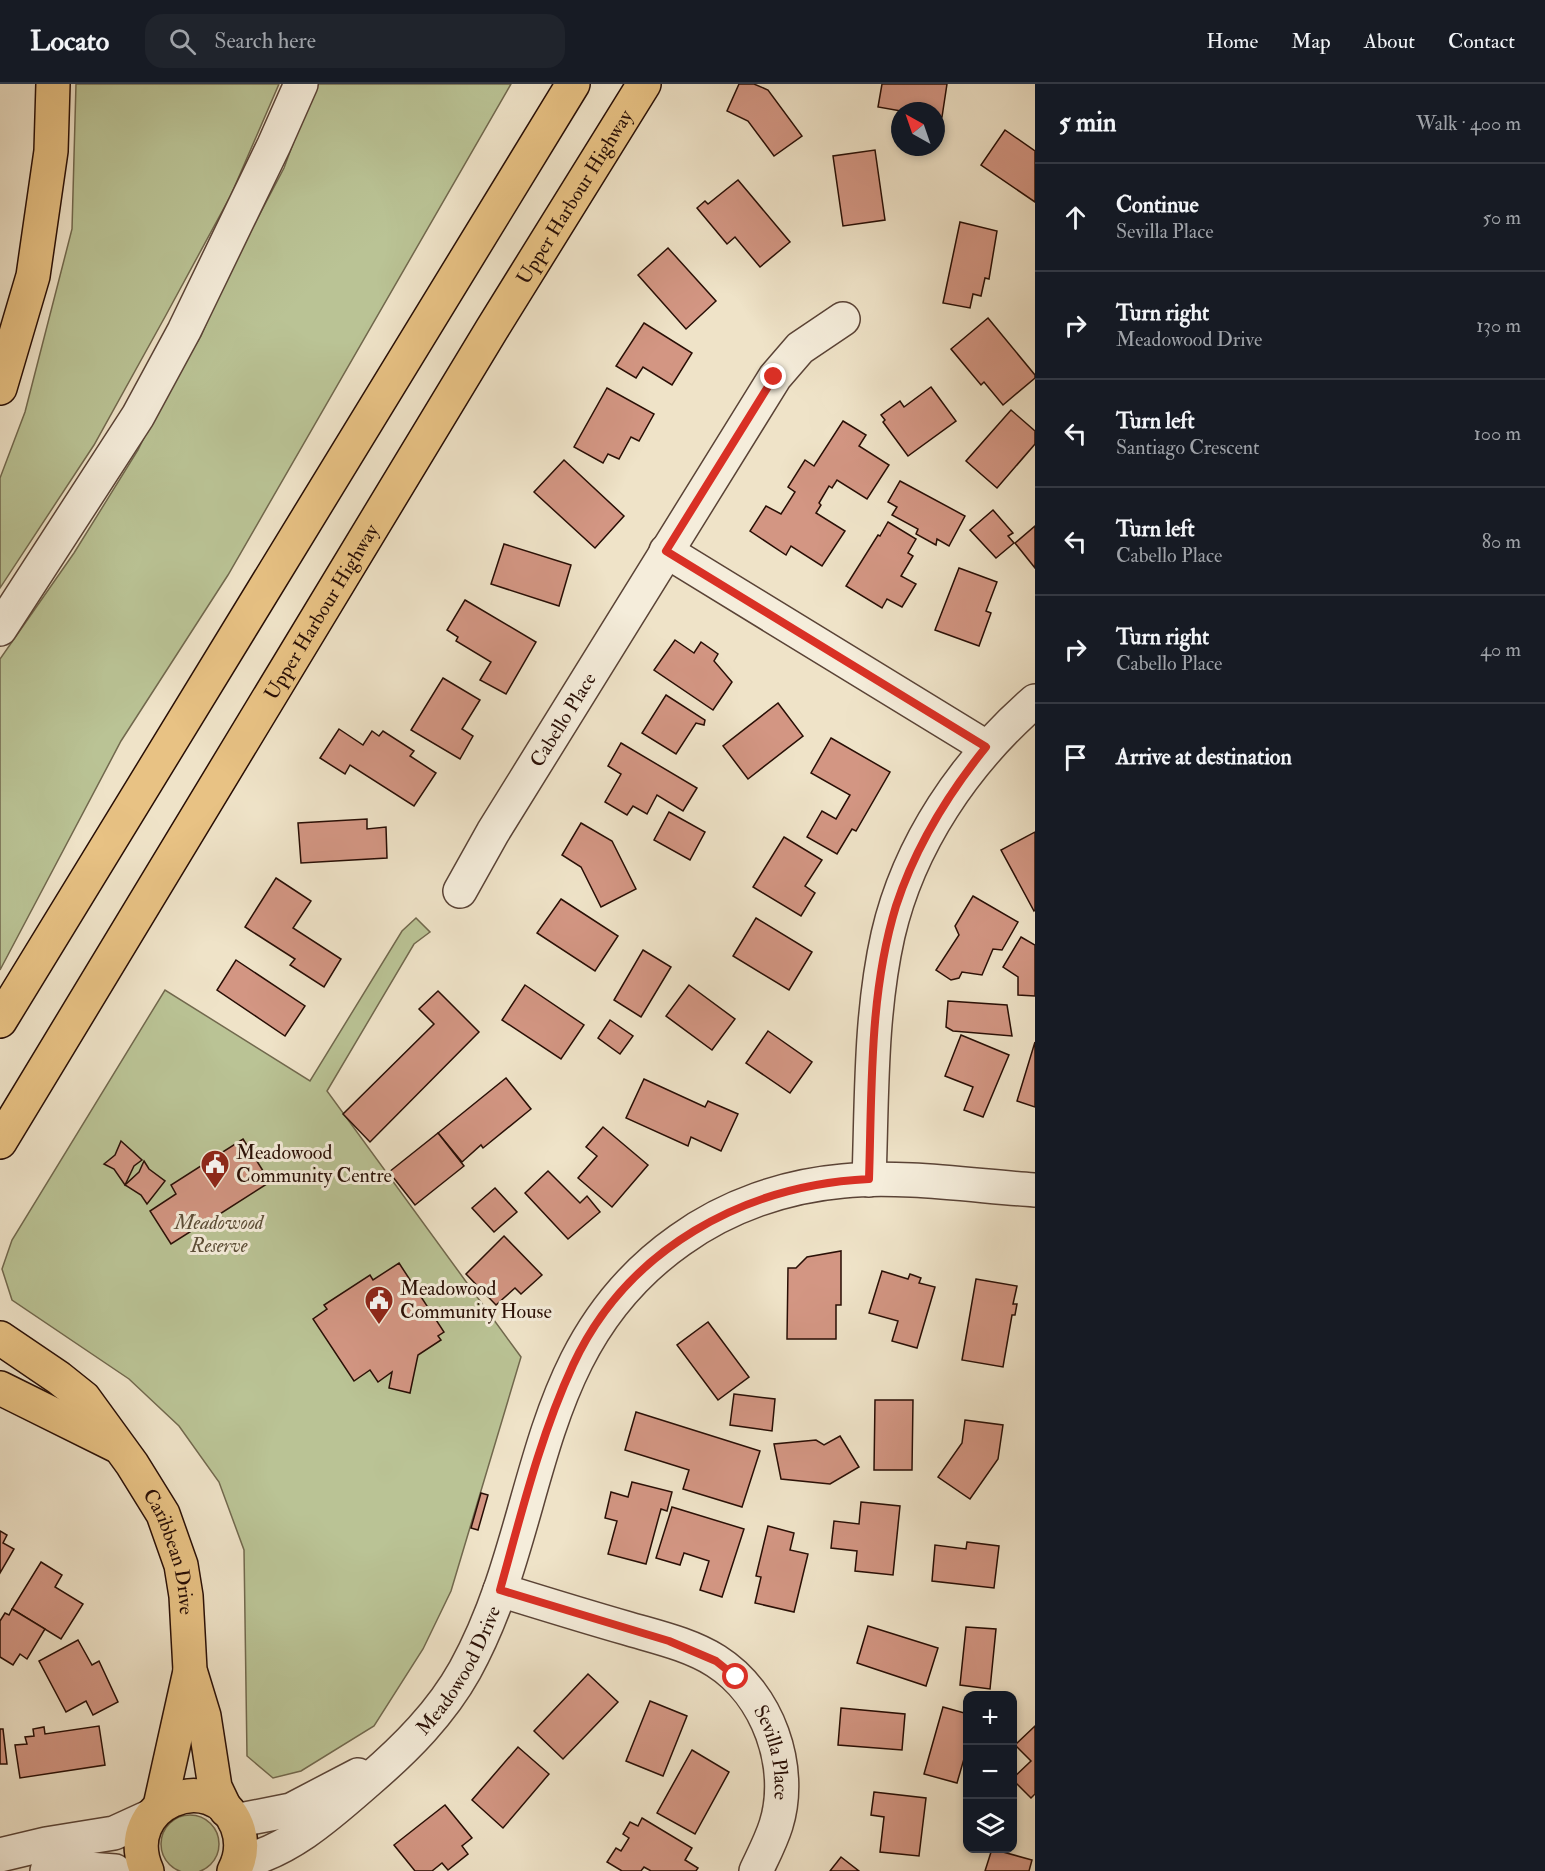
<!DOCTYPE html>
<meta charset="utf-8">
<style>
body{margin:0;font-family:"IM FELL Double Pica",serif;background:#20242c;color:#f1f3f6}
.controls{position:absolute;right:18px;bottom:18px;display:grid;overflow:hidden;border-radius:12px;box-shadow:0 3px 9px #0003}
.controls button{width:54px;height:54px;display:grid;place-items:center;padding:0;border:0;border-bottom:2px solid #363941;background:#171b24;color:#f1f3f6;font:30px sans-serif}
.compass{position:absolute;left:891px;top:18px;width:54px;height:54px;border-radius:50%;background:#171b24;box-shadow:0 3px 9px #0003;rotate:320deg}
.stop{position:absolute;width:18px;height:18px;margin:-14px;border:4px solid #d93025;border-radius:50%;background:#fff}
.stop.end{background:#d93025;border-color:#fff;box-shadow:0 2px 6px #0008}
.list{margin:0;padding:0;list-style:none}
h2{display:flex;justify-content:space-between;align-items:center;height:78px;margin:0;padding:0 24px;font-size:26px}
h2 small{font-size:20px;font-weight:400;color:#9ea1a6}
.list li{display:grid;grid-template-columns:39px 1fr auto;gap:18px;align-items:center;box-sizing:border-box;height:108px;padding:0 24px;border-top:2px solid #363941}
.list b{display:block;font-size:22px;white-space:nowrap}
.list p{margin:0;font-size:20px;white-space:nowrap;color:#9ea1a6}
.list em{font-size:20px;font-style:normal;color:#9ea1a6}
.icon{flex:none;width:33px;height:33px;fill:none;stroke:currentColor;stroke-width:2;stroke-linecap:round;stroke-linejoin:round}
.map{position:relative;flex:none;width:1035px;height:1787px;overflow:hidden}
header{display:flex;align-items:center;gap:36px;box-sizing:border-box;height:84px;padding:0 30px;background:#171b24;border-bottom:2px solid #363941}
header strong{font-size:28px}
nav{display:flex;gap:33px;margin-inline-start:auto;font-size:21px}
.search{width:420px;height:54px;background:#20242c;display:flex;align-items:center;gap:15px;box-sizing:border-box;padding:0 21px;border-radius:18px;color:#9ea1a6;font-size:22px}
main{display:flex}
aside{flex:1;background:#171b24}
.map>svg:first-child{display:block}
.green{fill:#bac395;stroke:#71684d;stroke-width:1.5}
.building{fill:#d39683;stroke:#280e05;stroke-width:1.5}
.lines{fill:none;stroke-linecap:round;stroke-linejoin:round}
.minor-casing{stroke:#5a4336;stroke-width:36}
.major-casing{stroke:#280e05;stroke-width:36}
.highway-casing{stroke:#280e05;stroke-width:36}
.minor{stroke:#f5eddb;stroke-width:33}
.major{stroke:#e8c284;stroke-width:33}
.highway{stroke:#e8c284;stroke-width:33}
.route{stroke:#d93025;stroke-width:8}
.labels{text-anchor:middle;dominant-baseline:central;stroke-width:6;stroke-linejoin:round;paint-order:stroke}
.street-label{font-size:20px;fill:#280e05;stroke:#f5eddb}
.poi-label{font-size:20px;fill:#280e05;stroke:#f5eddb;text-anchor:start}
.park-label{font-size:20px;font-style:italic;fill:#5b4d37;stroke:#f5eddb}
</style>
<header>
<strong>Locato</strong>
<div class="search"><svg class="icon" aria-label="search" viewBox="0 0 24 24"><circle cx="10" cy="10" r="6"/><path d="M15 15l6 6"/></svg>Search here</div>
<nav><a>Home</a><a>Map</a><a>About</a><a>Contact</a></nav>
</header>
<main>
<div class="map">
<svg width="1035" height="1787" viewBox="0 0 1035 1787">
<rect width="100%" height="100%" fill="#efe3c8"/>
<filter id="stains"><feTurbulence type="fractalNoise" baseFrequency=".00333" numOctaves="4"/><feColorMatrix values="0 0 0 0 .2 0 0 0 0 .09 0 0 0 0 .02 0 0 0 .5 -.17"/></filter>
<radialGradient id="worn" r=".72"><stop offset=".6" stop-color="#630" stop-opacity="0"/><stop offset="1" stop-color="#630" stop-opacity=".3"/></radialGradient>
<g class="green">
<path d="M76,0H279L231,111L166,231L94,361L0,504V394L25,328L72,145Z"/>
<path d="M315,0H511L228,491L121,657L0,886V575L74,469L138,366L167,307L201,252L226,194L284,84Z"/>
<path d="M416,834L430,848L414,860L327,1007L521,1273L451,1507L423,1565L374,1642L301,1687L273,1694L247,1672L244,1466L219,1398L179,1342L129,1295L12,1216L2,1185L12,1156L165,906L310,997L402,847Z"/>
<circle cx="190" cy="1760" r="29"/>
</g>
<g class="building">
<path d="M739,0H754L768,6L802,52L774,72L748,37L727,27Z"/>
<path d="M882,0H947L942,33L936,32V27H901L878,23Z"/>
<path d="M1005,46L1035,67V118L981,81Z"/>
<path d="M875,66L885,136L843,142L833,72Z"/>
<path d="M738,96L790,158L760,183L735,153L727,160L697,124L705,117L708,120Z"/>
<path d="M960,138L997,147L989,195L985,194L981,212L973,210L970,224L943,219Z"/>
<path d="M668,164L716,217L686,245L638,191Z"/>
<path d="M988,234L1035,291V294L1003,321L984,298L981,301L951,265Z"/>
<path d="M644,239L692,269L672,301L643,283L636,294L616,282Z"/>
<path d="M931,303L956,337L908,372L883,338L885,336L881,331L900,317L904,323Z"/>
<path d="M607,304L654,330L639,357L631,353L619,375L608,370L603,379L574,363Z"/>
<path d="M1011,326L1035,347V360L997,404L966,377Z"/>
<path d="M843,337L866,351L859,362L889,381L867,415L837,396L832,404L829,402L819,419L821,421L816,429L845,447L822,482L791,462L786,471L750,447L766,422L781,430L795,408L788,403L805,376L814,382Z"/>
<path d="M564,376L624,432L595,464L534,408Z"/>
<path d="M900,397L965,432L949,462L937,455L936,461L916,450L918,445L892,431L897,423L888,418Z"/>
<path d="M993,426L1013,449L1008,452L1014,459L996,474L970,446Z"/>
<path d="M888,438L916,455L908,469L913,472L901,492L916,500L902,523L887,515L882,524L846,502L878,451L880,452Z"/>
<path d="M1035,442V484L1015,459Z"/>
<path d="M504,460L571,481L559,522L491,500Z"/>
<path d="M959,484L997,498L986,527L991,529L979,562L935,546Z"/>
<path d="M465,516L536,558L506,610L480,596L491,578L456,557L458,553L447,546Z"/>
<path d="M675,556L694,569L701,558L718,570L714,577L732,598L713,626L654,586Z"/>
<path d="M443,594L480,616L462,645L473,652L460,675L411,646Z"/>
<path d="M666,611L705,636L704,641L696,639L676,670L642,649Z"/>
<path d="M778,619L803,652L748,695L723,662Z"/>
<path d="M339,645L363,661L372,647L379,652L383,647L414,667L410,672L436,689L414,722L350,681L345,690L320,674Z"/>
<path d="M831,654L890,688L856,747L852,745L837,770L807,753L822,727L836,735L850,711L811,689Z"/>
<path d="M621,659L697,704L683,727L657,711L647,730L633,722L627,731L605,718L621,690L608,682Z"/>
<path d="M669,728L705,748L690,776L654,756Z"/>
<path d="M367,735V745L386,743L387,774L301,779L298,739Z"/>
<path d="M581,739L612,757L636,805L601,823L581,783L562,771Z"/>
<path d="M1035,748V826L1034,827L1001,766Z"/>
<path d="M784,753L822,776L805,802L815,809L801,832L753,803Z"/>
<path d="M276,794L311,817L293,844L341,875L324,903L290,881L295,875L245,843Z"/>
<path d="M973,812L1018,838L1002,866L993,865L982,891L962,888L959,894L951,896L936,886L959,851L955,842Z"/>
<path d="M561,815L618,852L595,887L537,849Z"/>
<path d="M756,834L812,868L789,906L733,872Z"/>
<path d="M1021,853L1035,861V912L1018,911V893L1003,883Z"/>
<path d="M643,866L671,883L641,933L614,916Z"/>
<path d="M236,876L305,922L285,952L217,906Z"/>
<path d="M525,901L584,941L561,975L502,936Z"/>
<path d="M689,901L735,935L712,966L666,932Z"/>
<path d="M438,907L479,948L370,1058L343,1030L434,940L419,925Z"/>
<path d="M948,917L1007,921L1012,952L953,947L946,943Z"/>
<path d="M610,936L633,952L620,970L598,954Z"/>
<path d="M768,947L812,978L790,1009L746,979Z"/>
<path d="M961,951L1009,971L983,1033L964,1026L973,1003L945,992Z"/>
<path d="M1035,958V1023L1017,1017Z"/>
<path d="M506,994L531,1025L483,1064L481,1061L462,1078L438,1049Z"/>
<path d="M644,995L705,1023L708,1017L738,1030L721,1067L691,1053L688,1062L626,1034Z"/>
<path d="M603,1043L648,1081L612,1123L578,1094L597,1072L586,1063Z"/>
<path d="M438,1049L464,1082L415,1121L389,1088Z"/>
<path d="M243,1055L270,1098L215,1133L218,1138L211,1143L207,1137L171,1160L150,1127L176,1110L171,1101Z"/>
<path d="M121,1057L142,1076L134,1082L125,1101L114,1085L104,1080L115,1071Z"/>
<path d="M144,1077L149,1085L165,1097L147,1120L141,1111L125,1101L139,1088Z"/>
<path d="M548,1087L580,1119L587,1112L600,1128L568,1155L525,1109Z"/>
<path d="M495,1104L517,1128L494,1148L472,1124Z"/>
<path d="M504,1152L542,1191L521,1210L515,1204L496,1221L466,1190Z"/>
<path d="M841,1167V1221H836V1255H787L788,1184H796L807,1173Z"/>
<path d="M399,1179L444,1248L438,1252L441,1256L418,1271L410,1309L389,1304L392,1288L378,1298L370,1286L354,1297L313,1235L327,1225L324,1221L370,1191L373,1196Z"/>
<path d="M882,1187L908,1195L910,1190L921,1194L919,1199L935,1203L917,1264L892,1257L898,1237L869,1229Z"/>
<path d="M976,1195L1017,1202L1013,1220H1017L1015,1231H1012L1003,1283L962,1276Z"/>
<path d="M708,1238L749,1293L718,1316L677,1261Z"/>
<path d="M734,1310L775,1315L772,1347L730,1341Z"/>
<path d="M875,1316H913L912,1386H874Z"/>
<path d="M636,1328L760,1367L742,1423L683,1405L689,1386L625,1366Z"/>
<path d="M965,1336L1003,1341L998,1375L970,1415L938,1393L962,1359Z"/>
<path d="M840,1352L859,1383L830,1400L781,1395L774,1360L816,1356L824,1361Z"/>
<path d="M632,1398L672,1408L667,1427L661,1425L646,1480L608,1470L617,1437L605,1434L611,1408L628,1413Z"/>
<path d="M481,1409L488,1411L478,1446L471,1444Z"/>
<path d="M861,1418L900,1422L893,1491L855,1487L857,1467L831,1464L834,1437L859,1440Z"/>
<path d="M672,1423L744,1445L722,1513L700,1506L709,1477L684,1469L680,1481L656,1474Z"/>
<path d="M768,1442L794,1449L790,1466L808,1470L794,1528L755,1519L761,1493L756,1492Z"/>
<path d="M0,1447L7,1451L3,1459L14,1465L0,1489Z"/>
<path d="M967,1458L999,1462L994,1504L932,1497L935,1461L966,1465Z"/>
<path d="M41,1478L62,1491L55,1503L83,1520L61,1555L12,1525Z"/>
<path d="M12,1525L45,1545L27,1575L20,1570L13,1581L0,1573V1537L5,1529L9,1531Z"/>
<path d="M868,1542L938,1564L926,1602L857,1579Z"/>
<path d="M966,1543L996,1545L990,1605L960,1601Z"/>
<path d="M78,1556L92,1581L99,1577L118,1618L93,1631L86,1617L66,1628L39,1577Z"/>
<path d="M588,1590L618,1618L563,1675L534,1647Z"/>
<path d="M650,1617L687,1632L663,1692L626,1677Z"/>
<path d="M943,1623L968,1630V1661L957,1699L924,1690Z"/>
<path d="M841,1624L905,1630L902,1666L838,1661Z"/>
<path d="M99,1642L105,1681L20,1694L15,1661L27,1660L25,1653L34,1652L33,1645L44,1643L45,1650Z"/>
<path d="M1035,1642V1710L1031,1714L1012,1695L1031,1677L1015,1661Z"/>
<path d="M0,1645H3L7,1680H0Z"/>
<path d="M518,1663L549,1690L503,1744L472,1716Z"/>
<path d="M692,1666L729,1688L695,1750L657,1729Z"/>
<path d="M874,1708L926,1714L919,1772L880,1768L884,1733L871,1731Z"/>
<path d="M445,1721L472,1754L462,1762L468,1770L448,1786L442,1779L432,1787H415L394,1761Z"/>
<path d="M642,1734L692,1764L685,1776L698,1784L696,1787H651L644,1783L641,1787H622L607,1778L616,1764L621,1767L629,1754L623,1750L630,1738L638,1742Z"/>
<path d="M992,1765L1032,1776L1029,1787H985Z"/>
<path d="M841,1773L859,1787H830Z"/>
</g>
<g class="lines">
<g class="minor-casing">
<g id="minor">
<path d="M666,467L986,663"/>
<path d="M0,545L138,332L184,247L274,61L301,0"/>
<path id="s1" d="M460,807L493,748L775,293L800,264L843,235"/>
<path d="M869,1096C872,1014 870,931 888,851C909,760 965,678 1035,617"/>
<path id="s2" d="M500,1506C542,1519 584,1532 626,1544C656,1553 689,1560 716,1577C768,1610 794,1683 776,1741C771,1757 763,1772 756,1787"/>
<path d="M235,1737L291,1726L358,1691"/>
<path d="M0,1771L46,1760L114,1749L149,1733"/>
<path id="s3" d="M238,1779C290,1767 330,1730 369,1696C406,1664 441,1629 465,1586C547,1437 525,1265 680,1156C727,1122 785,1102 843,1097C901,1091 975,1102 1035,1106"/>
<path d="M47,1787L88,1785L115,1787"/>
</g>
</g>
<g class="major-casing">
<g id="major">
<path d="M0,937L573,0"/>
<path id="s4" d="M0,1058L492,245L644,0"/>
<path id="s5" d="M0,1254L59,1294L84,1314L132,1380L163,1430L181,1481L186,1512L190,1586L204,1632L215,1703L226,1726"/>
<path d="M0,1304L115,1361"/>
<path d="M160,1722L190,1587"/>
<path d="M147,1787C117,1720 213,1681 237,1742C243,1758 242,1772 234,1787"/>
</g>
</g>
<g class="highway-casing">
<path id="highway" d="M0,304L33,192L51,67L53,0"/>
</g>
<use href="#minor" class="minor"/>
<use href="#major" class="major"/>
<use href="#highway" class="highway"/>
</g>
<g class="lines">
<path class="route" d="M736,1593L716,1577L669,1557L500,1506C521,1431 540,1352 573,1281C627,1165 744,1101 869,1095C872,1005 869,910 896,822C915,764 948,710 986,663L666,467L774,293"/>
</g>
<defs>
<g id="civic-pin" transform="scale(1.5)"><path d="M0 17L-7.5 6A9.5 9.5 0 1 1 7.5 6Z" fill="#8f2418" stroke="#f5eddb"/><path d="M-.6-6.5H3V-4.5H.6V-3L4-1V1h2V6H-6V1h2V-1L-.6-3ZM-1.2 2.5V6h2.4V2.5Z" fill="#fff"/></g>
</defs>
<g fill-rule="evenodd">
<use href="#civic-pin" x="215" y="1080"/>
<use href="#civic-pin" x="379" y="1216"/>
</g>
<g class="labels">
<g class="street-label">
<text stroke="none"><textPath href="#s4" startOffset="1106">Upper Harbour Highway</textPath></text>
<text stroke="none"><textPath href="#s4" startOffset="620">Upper Harbour Highway</textPath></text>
<text stroke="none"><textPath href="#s1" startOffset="200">Cabello Place</textPath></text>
<text stroke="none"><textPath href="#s5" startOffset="282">Caribbean Drive</textPath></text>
<text stroke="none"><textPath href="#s3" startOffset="300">Meadowood Drive</textPath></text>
<text stroke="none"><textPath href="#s2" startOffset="340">Sevilla Place</textPath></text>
</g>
<g class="poi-label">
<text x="236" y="1068">Meadowood<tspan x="236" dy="23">Community Centre</tspan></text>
<text x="400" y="1204">Meadowood<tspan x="400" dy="23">Community House</tspan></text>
</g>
<g class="park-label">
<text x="219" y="1138">Meadowood<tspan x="219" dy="23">Reserve</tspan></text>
</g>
</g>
<rect width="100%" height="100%" filter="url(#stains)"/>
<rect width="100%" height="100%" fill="url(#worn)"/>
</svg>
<div class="controls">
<button>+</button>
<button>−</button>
<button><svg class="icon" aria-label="layers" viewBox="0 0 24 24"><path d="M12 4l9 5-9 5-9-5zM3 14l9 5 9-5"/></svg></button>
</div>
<svg class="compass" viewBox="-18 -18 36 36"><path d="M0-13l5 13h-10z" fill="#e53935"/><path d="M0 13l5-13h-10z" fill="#9ea1a6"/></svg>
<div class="stop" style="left:736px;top:1593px"></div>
<div class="stop end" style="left:774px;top:293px"></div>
</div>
<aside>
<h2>5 min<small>Walk · 400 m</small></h2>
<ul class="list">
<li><svg class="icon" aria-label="ahead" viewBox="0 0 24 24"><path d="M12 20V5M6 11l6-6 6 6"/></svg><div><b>Continue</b><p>Sevilla Place</p></div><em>50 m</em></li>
<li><svg class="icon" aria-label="right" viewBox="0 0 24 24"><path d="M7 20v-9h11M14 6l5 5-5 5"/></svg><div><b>Turn right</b><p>Meadowood Drive</p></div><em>130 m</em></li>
<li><svg class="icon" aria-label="left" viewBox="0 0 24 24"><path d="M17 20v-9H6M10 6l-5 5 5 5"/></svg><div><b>Turn left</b><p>Santiago Crescent</p></div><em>100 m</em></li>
<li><svg class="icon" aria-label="left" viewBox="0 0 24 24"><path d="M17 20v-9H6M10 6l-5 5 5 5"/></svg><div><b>Turn left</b><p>Cabello Place</p></div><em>80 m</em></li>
<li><svg class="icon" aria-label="right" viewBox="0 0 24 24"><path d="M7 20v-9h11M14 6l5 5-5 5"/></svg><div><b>Turn right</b><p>Cabello Place</p></div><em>40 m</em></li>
<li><svg class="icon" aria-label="arrive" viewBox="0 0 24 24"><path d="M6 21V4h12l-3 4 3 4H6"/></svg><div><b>Arrive at destination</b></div></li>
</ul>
</aside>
</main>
